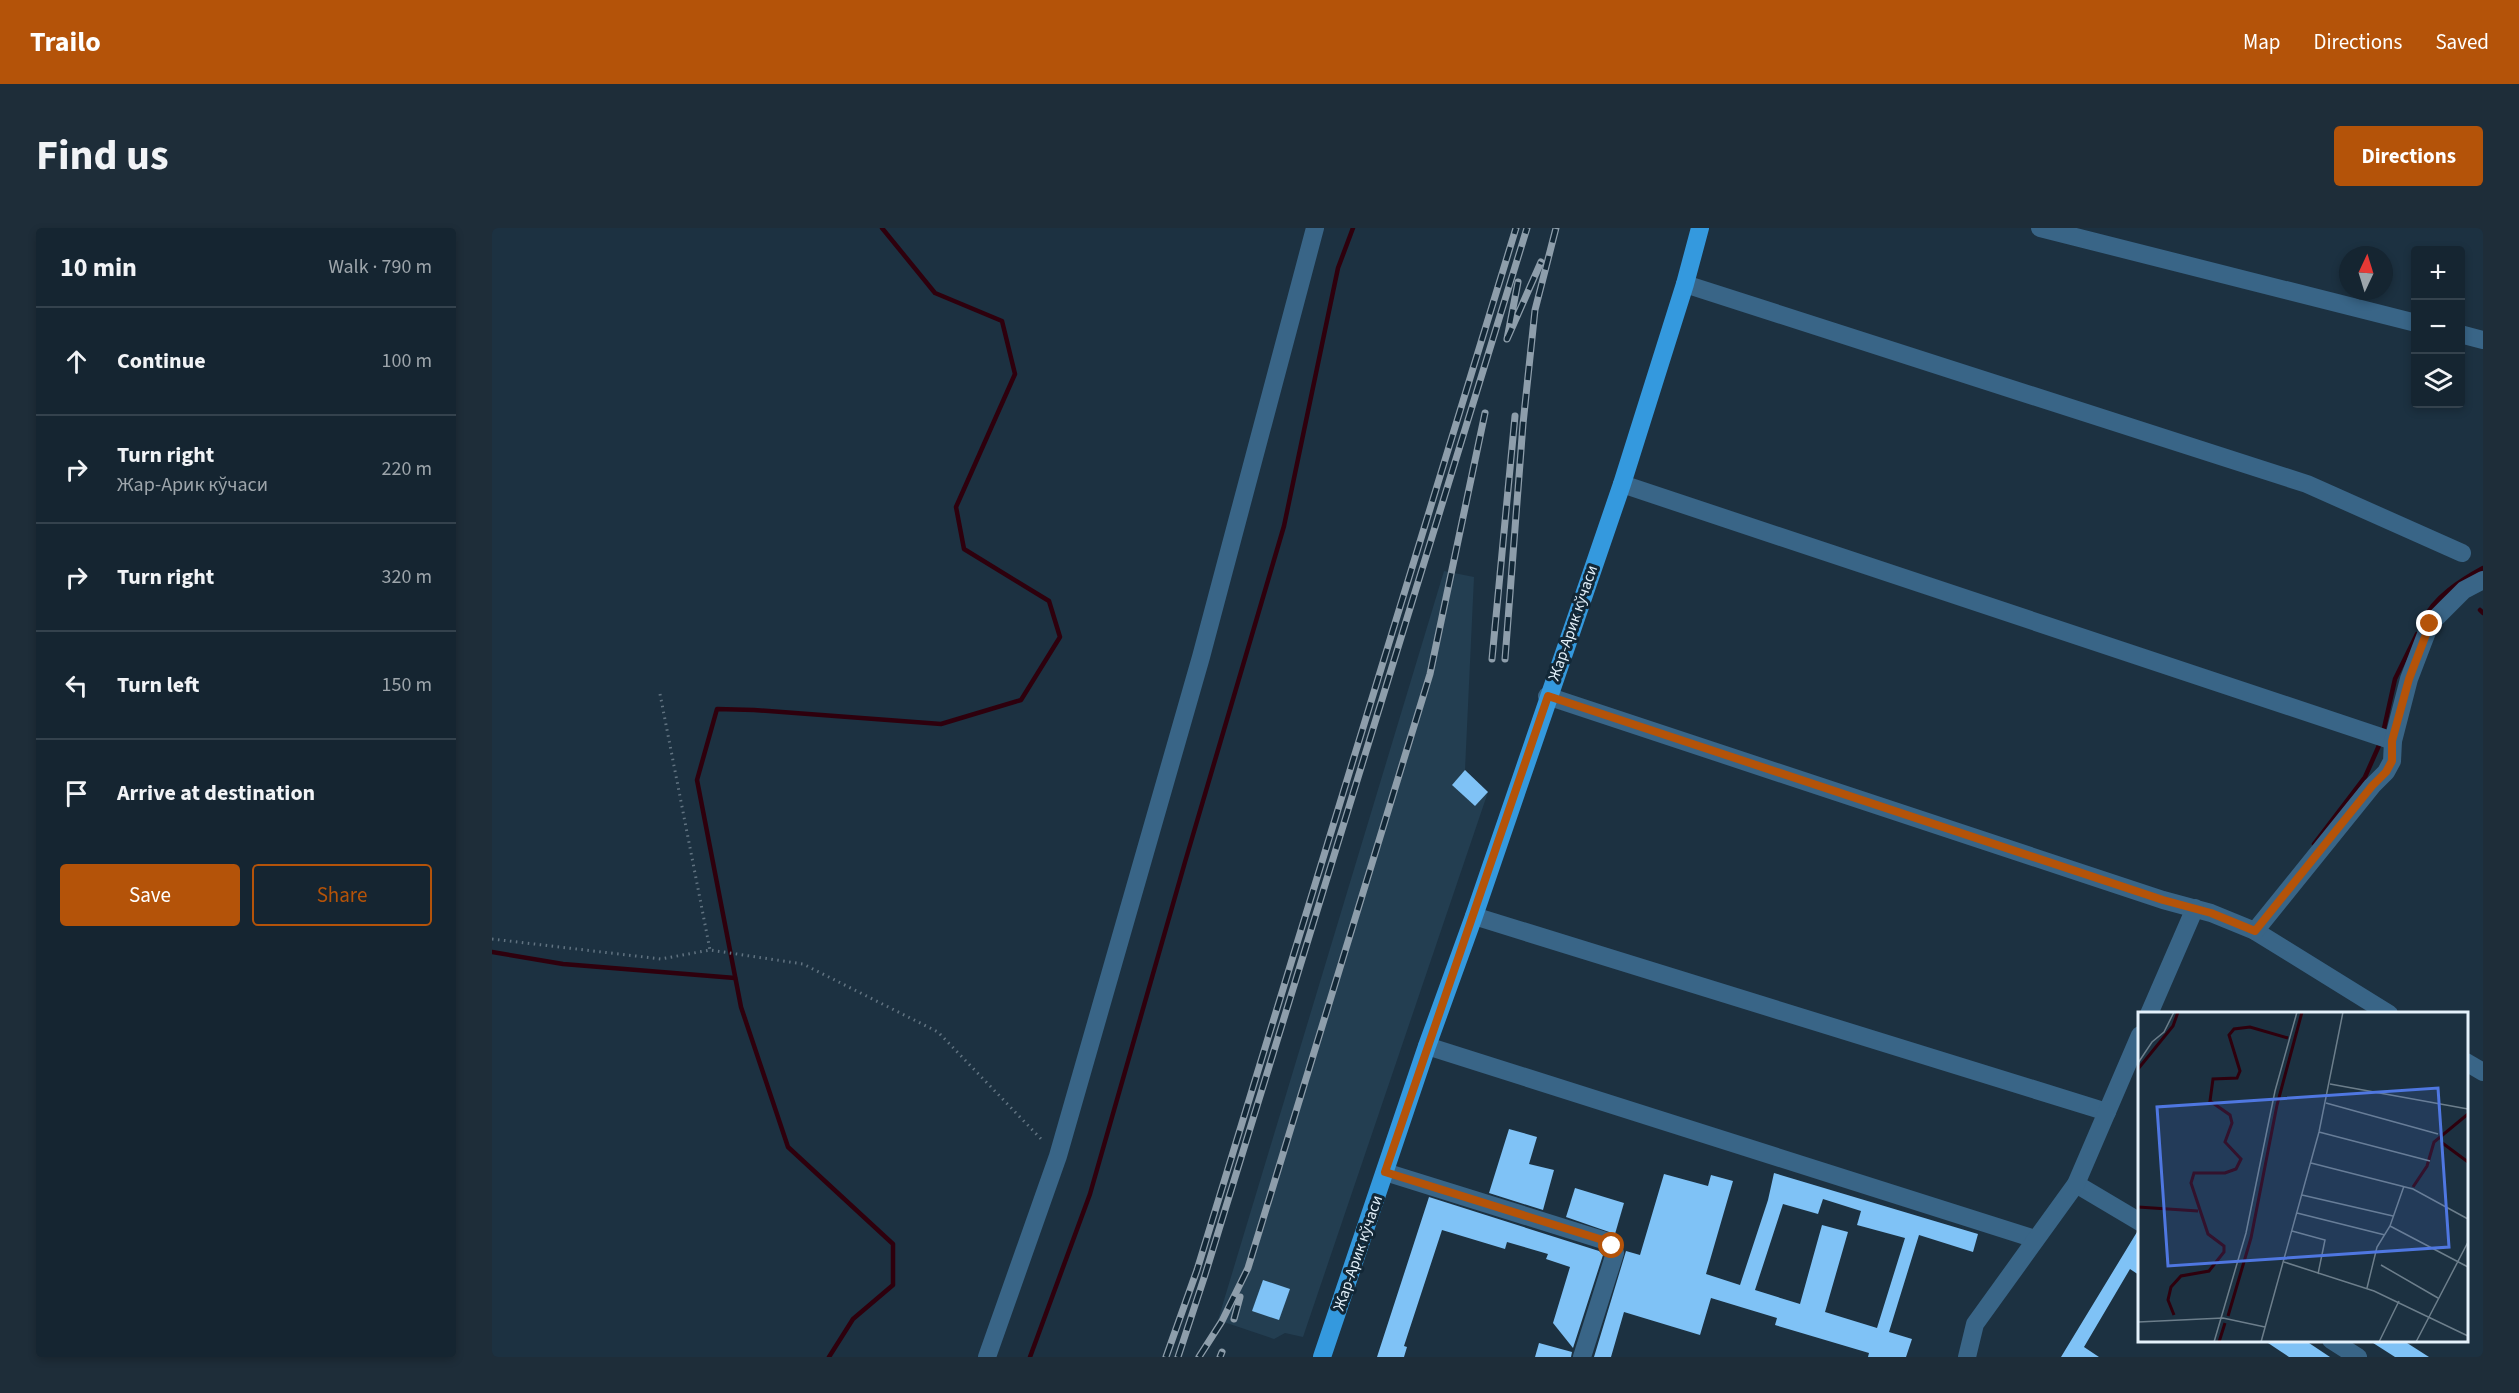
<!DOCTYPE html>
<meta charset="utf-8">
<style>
body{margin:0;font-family:"Source Sans 3",sans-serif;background:#1e2d39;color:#f1f3f6}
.controls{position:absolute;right:18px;top:18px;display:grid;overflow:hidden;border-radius:6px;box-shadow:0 3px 9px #0003}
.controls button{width:54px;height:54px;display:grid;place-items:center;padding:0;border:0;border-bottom:2px solid #34424d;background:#152531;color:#f1f3f6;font:30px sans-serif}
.compass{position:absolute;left:1847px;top:18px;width:54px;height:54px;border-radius:50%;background:#152531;box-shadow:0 3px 9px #0003;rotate:4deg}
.stop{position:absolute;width:18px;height:18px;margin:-14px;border:4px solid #b45309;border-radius:50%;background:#fff}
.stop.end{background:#b45309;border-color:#fff;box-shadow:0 2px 6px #0008}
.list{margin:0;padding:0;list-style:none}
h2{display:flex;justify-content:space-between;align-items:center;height:78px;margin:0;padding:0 24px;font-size:26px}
h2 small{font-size:20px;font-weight:400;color:#9da5ab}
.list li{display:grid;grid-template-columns:39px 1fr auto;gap:18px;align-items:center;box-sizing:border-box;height:108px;padding:0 24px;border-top:2px solid #34424d}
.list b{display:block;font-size:22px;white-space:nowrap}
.list p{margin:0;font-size:20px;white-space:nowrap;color:#9da5ab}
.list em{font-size:20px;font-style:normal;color:#9da5ab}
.actions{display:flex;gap:12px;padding:18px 24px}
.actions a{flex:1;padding:14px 0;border:2px solid #b45309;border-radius:6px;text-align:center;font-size:21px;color:#b45309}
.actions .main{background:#b45309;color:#fff}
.icon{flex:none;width:33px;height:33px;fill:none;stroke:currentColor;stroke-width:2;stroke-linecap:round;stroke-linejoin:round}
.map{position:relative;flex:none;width:1991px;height:1129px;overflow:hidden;border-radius:6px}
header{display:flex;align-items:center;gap:36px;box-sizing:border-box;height:84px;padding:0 30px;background:#b45309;color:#fff}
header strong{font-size:28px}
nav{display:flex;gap:33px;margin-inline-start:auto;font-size:21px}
.intro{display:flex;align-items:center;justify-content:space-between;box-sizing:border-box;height:144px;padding:0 36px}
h1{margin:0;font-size:42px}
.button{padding:15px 27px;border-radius:6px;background:#b45309;color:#fff;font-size:21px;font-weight:700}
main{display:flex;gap:36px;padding:0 36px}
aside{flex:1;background:#152531;border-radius:6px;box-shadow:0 3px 9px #0003}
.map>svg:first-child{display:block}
.built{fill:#233e51}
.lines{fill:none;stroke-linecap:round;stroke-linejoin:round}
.stream{stroke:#2e000d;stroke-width:4.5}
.building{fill:#7fc2f6;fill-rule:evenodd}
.path{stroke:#617381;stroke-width:3;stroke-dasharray:1.5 4.5;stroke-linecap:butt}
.minor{stroke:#396587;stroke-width:18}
.major{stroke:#3499de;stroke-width:18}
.rail-casing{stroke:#8e9eab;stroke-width:7}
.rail{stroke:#122736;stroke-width:4.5;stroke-dasharray:14;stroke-linecap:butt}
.route{stroke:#b45309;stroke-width:8}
.labels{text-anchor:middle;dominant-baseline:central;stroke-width:6;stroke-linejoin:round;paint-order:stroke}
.street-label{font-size:16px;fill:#e4f1fb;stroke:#122736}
.inset-river{fill:none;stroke:#2e000d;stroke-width:3}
.inset-road{fill:none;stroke:#6c7e8b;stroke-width:1.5}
.view{fill:#4f77e1;fill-opacity:0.15;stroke:#4f77e1;stroke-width:3}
.inset-edge{fill:none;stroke:#e4f1fb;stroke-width:3}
</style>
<header>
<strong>Trailo</strong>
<nav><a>Map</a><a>Directions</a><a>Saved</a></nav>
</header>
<div class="intro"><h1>Find us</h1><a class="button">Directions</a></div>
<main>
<aside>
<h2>10 min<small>Walk · 790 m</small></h2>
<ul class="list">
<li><svg class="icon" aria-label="ahead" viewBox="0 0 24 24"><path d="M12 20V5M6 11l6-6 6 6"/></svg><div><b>Continue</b></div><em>100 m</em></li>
<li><svg class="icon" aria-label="right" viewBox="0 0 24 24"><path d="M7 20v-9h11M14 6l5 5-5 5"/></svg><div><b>Turn right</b><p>Жар-Арик кўчаси</p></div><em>220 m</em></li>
<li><svg class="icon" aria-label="right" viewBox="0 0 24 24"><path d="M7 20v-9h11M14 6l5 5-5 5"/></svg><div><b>Turn right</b></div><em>320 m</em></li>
<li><svg class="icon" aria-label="left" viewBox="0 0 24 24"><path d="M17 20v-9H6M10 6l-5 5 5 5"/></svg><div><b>Turn left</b></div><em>150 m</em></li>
<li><svg class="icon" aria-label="arrive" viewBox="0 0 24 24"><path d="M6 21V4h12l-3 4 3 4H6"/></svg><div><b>Arrive at destination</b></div></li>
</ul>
<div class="actions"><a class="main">Save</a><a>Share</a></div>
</aside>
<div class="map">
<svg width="1991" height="1129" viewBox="0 0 1991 1129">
<rect width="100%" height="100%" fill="#1c3141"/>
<path class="built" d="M952,343L982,349L973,542L996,564L811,1109L793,1105L782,1111L726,1092Z"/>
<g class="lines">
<g class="stream">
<path d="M1988,382L1991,385"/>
<path d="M1931,393C1942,369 1969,352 1991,340"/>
<path d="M1891,505L1903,451L1925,406"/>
<path d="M1822,616L1873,549L1889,513"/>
<path d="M0,724L71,736L243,750"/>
<path d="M337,1129L361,1091L401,1057V1016L296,919L249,779L205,552L225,481L262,482L449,496L529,472L568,409L557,373L472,321L464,279L523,146L510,93L443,65L390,0"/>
<path d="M538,1129L598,966L693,634L792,298L846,40L861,0"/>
</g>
</g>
<g class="building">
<path d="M973,542L996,564L983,578L960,557Z"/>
<path d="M1017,901L1045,909L1037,936L1062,942L1051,982L997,965Z"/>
<path d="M1282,945L1486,1006L1481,1024L1427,1007L1397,1104L1420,1111L1414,1129H1376L1377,1125L1283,1097L1285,1090L1219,1070L1208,1107L1132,1084L1119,1129H1102L1134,1023L1148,1027L1172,946L1216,958L1219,947L1241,953L1214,1046L1248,1057L1276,972ZM1331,971L1369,983L1365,997L1413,1010L1385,1100L1333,1084L1356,1004L1330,997L1308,1076L1263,1062L1291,976L1326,986Z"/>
<path d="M1083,960L1132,975L1123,1006L1074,989Z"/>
<path d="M937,969L1107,1023L1111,1027L1081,1120L1061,1095L1078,1039L1054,1031L1056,1026L1015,1014L1013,1021L950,1002L912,1118L915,1119L912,1129H885Z"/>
<path d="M1645,1004L1647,1005V1047L1638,1041L1592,1119L1607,1129H1569Z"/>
<path d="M771,1052L798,1061L787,1092L760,1083Z"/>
<path d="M1773,1113H1814L1838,1129H1797Z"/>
<path d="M1878,1113H1912L1937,1129H1903Z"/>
<path d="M1047,1115L1080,1124L1079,1129H1043Z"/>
</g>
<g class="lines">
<g class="path">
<path d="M168,466L218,722"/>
<path d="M0,711L169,731L218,722L311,736L446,804L552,914"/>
</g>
<g class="minor">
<path d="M1548,0L1924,95"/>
<path d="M1193,56L1815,256L1970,325"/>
<path d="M1968,106L1991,112"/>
<path d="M1130,256L1901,513"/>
<path d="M1055,468L1671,672L1719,685L1763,703L1897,786"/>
<path d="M982,688L1615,884"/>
<path d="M1763,703L1880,558L1894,544L1900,533L1901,513L1917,451L1938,396L1972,362L1991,352"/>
<path d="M1657,786L1703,680"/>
<path d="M935,818L1543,1011"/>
<path d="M1974,834L1991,844"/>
<path d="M893,944L1114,1013L1123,1025L1090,1129"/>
<path d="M1584,956L1648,994"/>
<path d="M1839,1112L1866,1129"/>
<path d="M495,1129L566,928L709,429L823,0"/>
<path d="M1475,1129L1483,1096L1584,956L1648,807"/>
</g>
<path class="major" d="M830,1129L935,818L982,688L1130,256L1193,56L1208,0"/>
<g class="rail-casing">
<g id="rail">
<path d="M1026,54L1015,111L1049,34"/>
<path d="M1000,431L1023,188"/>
<path d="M1013,431L1031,196L1043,82L1064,0"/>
<path d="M742,1091L748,1069"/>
<path d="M674,1129L705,1042L1024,0"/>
<path d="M686,1129L713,1047L1035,0"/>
<path d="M707,1129L730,1093L756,1040L938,446L993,185"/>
<path d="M728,1129L730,1124"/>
</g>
</g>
<use href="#rail" class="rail"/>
</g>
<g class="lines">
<path class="route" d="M1120,1018L1114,1013L893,944L1056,468L1671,672L1719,685L1763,703L1880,558L1894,544L1900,533V513L1917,451L1938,396"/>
</g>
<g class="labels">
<g class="street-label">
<text transform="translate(1081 395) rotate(-71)">Жар-Арик кўчаси</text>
<text transform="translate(866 1025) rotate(-71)">Жар-Арик кўчаси</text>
</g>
</g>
<g transform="translate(1646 784)">
<rect width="330" height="330" fill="#1c3141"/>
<path class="inset-river" d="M0,57L35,14L40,0M303,130L330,150M275,175L289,154L296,130L330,102M0,195L60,199M36,303L30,288L33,275L43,264L71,259L86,240V234L70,222L53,171L56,161H87L98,157L103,147L87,130L94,111L92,103L72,89L75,67L99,66L102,59L91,23L96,17L112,15L150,26M90,304L113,226L139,93L164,0M81,330L87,311"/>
<path class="inset-road" d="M0,51L14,30L26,20L36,0M192,72L330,97M188,91L300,122M181,120L292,149M173,151L275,177L330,207M164,183L255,204M159,201L247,223M252,214L330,255M154,219L187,228L180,262M146,250L236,279L330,324M243,253L300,286M229,276L239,235L252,214L266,174M0,310L85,306L127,315M76,330L108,221L137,79L159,0M123,330L181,120L205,0M241,330L261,289M278,330L330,230"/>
<path class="view" d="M300,76L311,235L30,254L19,95Z"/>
<rect width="330" height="330" class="inset-edge"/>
</g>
</svg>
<div class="controls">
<button>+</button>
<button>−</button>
<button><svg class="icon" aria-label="layers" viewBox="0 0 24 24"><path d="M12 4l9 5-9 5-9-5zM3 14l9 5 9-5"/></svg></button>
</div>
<svg class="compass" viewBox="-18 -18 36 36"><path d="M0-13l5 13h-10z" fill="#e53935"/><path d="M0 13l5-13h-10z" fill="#9da5ab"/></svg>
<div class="stop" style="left:1120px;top:1018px"></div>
<div class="stop end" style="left:1938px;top:396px"></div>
</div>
</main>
